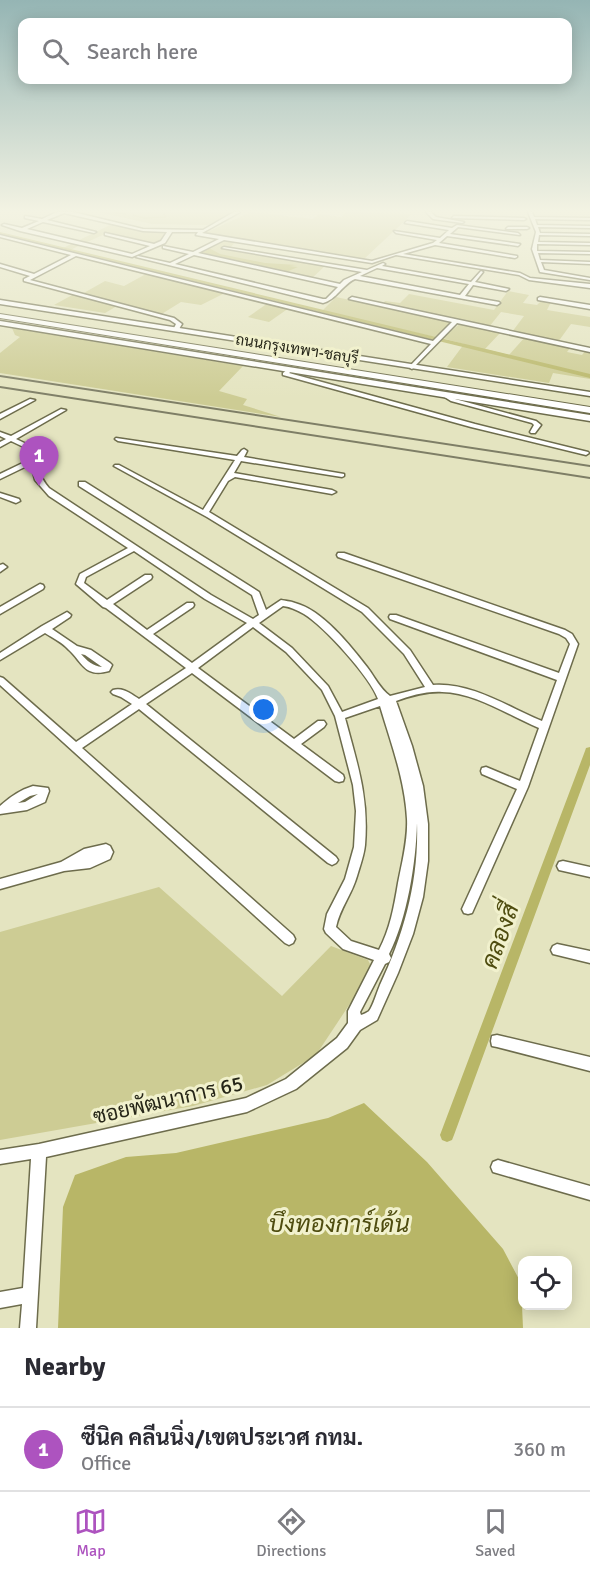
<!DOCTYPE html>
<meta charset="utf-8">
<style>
body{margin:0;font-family:Signika,Sarabun,sans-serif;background:#f7f7f7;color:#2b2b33}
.controls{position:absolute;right:18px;bottom:18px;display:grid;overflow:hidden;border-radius:12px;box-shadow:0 3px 15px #0003}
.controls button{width:54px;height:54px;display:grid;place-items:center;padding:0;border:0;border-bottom:2px solid #e1e1e2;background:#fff;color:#2b2b33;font:30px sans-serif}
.you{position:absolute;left:264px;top:710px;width:21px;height:21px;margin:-15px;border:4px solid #fff;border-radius:50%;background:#1a73e8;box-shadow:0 0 0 9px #1a73e833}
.badge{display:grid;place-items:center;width:39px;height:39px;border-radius:50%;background:#ad53bf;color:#fff;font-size:20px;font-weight:700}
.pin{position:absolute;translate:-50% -50px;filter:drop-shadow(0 2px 3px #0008)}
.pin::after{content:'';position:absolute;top:32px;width:21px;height:18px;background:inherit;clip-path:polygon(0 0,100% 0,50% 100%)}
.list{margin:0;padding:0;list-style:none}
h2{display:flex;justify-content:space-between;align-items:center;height:78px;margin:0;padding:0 24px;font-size:26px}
h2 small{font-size:20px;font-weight:400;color:#7c7c81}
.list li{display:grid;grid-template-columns:39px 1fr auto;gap:18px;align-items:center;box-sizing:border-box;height:84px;padding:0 24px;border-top:2px solid #e1e1e2}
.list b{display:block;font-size:22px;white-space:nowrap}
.list p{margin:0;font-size:20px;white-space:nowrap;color:#7c7c81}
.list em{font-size:20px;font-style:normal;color:#7c7c81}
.icon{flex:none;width:33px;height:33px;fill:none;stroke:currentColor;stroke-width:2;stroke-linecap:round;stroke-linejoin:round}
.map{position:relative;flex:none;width:590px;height:1328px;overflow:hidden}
.search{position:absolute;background:#fff;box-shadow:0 3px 15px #0003;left:18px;right:18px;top:18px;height:66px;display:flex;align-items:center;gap:15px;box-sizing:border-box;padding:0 21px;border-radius:12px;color:#7c7c81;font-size:22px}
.sheet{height:162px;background:#fff}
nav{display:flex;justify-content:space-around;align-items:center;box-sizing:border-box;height:84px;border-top:2px solid #e1e1e2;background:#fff;font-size:16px;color:#7c7c81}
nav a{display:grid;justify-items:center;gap:3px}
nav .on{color:#ad53bf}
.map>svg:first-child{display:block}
.green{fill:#cdcc94}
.water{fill:#b8b667}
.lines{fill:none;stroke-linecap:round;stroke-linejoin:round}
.stream{stroke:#b8b667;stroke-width:1.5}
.canal{fill:#b8b667;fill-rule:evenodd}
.minor-casing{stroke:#6d6c4c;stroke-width:3}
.major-casing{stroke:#6d6c4c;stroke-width:3}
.highway-casing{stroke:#6d6c4c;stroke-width:2}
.minor{fill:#fff;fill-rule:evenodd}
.major{fill:#fff;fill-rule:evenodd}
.highway{fill:#fff;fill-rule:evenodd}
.rail{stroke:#7e7e66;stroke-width:2}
.labels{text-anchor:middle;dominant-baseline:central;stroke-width:6;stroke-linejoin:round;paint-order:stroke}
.far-street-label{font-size:15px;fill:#262618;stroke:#f1f1cd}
.near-street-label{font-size:21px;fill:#262618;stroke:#f1f1cd}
.near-water-label{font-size:24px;font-style:italic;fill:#4e4c0f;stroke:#f1f1cd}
</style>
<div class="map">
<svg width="590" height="1328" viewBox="0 0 590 1328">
<rect width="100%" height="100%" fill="#e4e4c0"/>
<g class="green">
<path d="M98,212H236L208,225L152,224Z"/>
<path d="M251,212L313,219L319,214L341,217L346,212L412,214L364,259L205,233Z"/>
<path d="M112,224L166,234L159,244H153L107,233L70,250L63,248Z"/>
<path d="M224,240L236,242L228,249L326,265L311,279L199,253Z"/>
<path d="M146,274L225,293L201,305L181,302L160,315L82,294L105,281L124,286Z"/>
<path d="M508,291L529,295L523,303L537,305L542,300L551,302L547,310L590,317V327L571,324L558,342L512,332L524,316L501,312L489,327L383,304L385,301L400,303L409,294L494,310Z"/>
<path d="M74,294L117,306L105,313L54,305Z"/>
<path d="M336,297L453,322L435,337L322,311Z"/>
<path d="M268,303L289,308L269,322L248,317Z"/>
<path d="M461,323L501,332L485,349L509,355L525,337L571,347L567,352L582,355L586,350L590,351V379L553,373L549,383L447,367L464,344L442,338Z"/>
<path d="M12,328L243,366L219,391L247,399L243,405L281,417L0,373V353L20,337L15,335Z"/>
<path d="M159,887L282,996L331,946L368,960L370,964L369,975L316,1055L267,1085L193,1106L0,1140V932Z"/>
</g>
<g class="water">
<path d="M209,248L220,254L265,263L297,265L289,266L298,267L286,272L202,253Z"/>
<path d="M364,1103L427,1162L503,1249L521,1283L523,1328H58L63,1207L75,1175L126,1157L176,1153L328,1118Z"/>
</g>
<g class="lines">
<g class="stream">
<path d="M113,212L126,214"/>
<path d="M133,215L144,218L166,217L164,214"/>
</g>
<g class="canal">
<path d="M0,232L590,374V378L0,234Z"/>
<path d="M590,747V765L454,1135L452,1140L447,1142L442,1140L440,1135L585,751L586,748Z"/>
</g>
<g class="minor-casing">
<g id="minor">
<path d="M57,212H73L143,229L203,230L234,212H240L202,233L372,261L433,243L437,240L396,233L394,231L440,238L449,230L405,223L407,221L452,228L457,225L518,233L520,235L458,227L450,234L520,244L518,246L447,236L439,243L517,256V257L515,258L435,245L403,254L520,273L530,278L590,284V288L529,280L519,275L396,255L372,263L224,240L198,253L340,284L344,280L362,272L222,248L224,247L367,270L383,263L385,264L382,266L471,282L481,271L483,272L475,282L509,289L506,291L473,285L465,296L499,302L500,303L497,305L355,279C343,284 336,300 323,303L136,257L138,256L170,263L189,254L163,248V246L193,252L219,239L196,235L198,232H172L165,243L132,257L20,231L2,225L4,224L22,228L39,221L25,218V216L42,219ZM64,213L143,231L167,232L161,241L154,244L105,233V235L150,246L132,254L27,229L43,222L94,233L96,232L47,220ZM194,255L338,287L326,299H323L175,264ZM377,268L469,284L460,295L360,276Z"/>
<path d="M426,212H431L436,217L464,222L462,223L433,219Z"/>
<path d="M528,212H532L534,217L590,218V220L535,219L537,225L590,226V228L538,227L540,233L590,234V236L539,235L538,242L590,243V245L537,244V251L590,252V254L538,253L540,260L590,262V264L541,262L544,270L590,278V280L540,272L532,249L536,232Z"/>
<path d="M454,216L524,218L526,219L524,220L452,218Z"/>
<path d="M508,227H527L529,228L527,229H506Z"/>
<path d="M0,235L433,341L452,322L349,299L352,297L590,348V352L457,323L412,369L410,368V366L431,344L76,256L30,280L174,318L182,324L179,329L177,330L174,328L176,324L170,320L24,281V279L30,276L0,267V264L34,274L71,255L0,237Z"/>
<path d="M540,297L590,305V309L538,300V298Z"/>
<path d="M288,369L293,370L289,373L475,424L588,452L589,453L586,455L471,427L283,375V373Z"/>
<path d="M445,393L455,399L536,421L541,425L535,433H531L530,432L534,425L532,423L451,401L443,396V394Z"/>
<path d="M30,399L35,400L0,419V414Z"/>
<path d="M61,409L66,410L16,439L39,450C36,465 39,476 49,488L211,595L253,619L259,615L252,595L79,486V482H85L259,592L266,610L281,600C285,601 290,601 295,603C322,610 350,645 367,667C374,676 380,689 390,696L425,687L404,654L362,612L207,517L114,466L115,465H119L203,510L235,460L118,441L115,439L116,438L237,456L242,450L244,449L247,451L244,457L344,474V476L342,477L241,461L234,473L332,490L336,492L332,494L235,477L228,481L209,512L368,608L410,650L433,685C471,682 508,707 542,721L557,680L390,619L389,617L390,615H396L559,673L570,644L566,638L559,634L338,557L337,555L338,553H344L565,630L572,634L578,644L528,787L472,913L468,914L464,913L462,909L517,789L482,774L481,771L482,768L486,767L520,781L539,728C510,716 474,692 442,692C426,691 410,696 396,701L412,746L423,786L428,824V861L423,897L413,934L398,973L377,1020L360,1030L347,1048L296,1089L247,1112L46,1157L36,1328H20L22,1304L0,1308V1292L23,1288L31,1159L0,1164V1150L39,1144L246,1098L286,1079L337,1038L348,1023V1011L374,960L343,949L326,933L324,929L327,914L345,879L354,847L356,811L353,785L335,716L322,690L286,652L253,627L198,668L294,739L318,721H324L326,724L324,727L301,744L343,775L344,778L343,781L339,782L335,781L192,673L146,704L336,857L338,860L336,863L332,865L328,863L139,709L82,748L293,935L295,939L293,943L289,945L285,943L0,685V677L3,678L76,742L132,704L121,697L113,694L111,692L113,690C123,687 131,694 139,699L186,668L106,608L103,607L76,584L80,574L128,548L49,496L35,480L31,464L0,479V474L31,459L32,451L11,441L0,447V442L6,439L0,436V432L11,436ZM134,551L205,599L247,623L192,663L153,634L193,607L194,605L193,603H187L147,630L113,604L151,579L152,577L151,575H145L107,600L84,583L86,577ZM283,606C291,607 297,610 304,614C325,627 370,677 378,699L342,712L328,686L292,648L259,623ZM380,706C391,743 405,780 407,819C408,840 402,862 398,883C394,907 390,929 379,950L351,941L336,927C340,908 352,894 357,876C360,866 364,855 365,845C369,797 357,763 345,718ZM417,823C419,880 404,934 380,985C377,992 373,1006 369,1011C368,1012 362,1015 361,1015L360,1012L385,964L389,962L391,958L389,954C407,919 416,863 417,823Z"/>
<path d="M0,493L19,499L20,501L16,503L0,497Z"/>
<path d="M3,564L7,567L0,572V565Z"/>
<path d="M40,584L43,585L44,587L43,589L0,614V607Z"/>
<path d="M67,612L71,615L70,617L52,629L77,646L91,650L110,663L112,665L109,671C85,678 83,663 69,650C63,643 53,638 45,633L0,660V653L42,626ZM81,654L85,655L102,667C93,666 87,661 81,654Z"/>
<path d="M33,786L48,788L49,791L45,802L27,810L0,814V806C10,797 20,790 33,786ZM38,794L25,802L18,803L30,796Z"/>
<path d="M106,844L110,846L113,852L110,859L90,868L64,871L0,889V879L61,862L84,849Z"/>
<path d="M563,861L590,867V877L559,870L557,866L559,862Z"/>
<path d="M557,944L590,951V963L553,954L551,950L553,946Z"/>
<path d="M497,1035L590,1057V1071L497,1047L492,1046L491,1041L492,1036Z"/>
<path d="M498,1160L590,1186V1200L493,1172L491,1167L493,1162Z"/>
</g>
</g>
<g class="major-casing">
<g id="major">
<path d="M0,300L590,392V396L0,304Z"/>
<path d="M0,321L590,415V421L0,325Z"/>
</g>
</g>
<g class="highway-casing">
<path id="highway" d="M0,314L590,407V413L0,318Z"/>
</g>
<use href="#minor" class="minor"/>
<use href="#major" class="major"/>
<use href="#highway" class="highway"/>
<g class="rail">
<path d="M0,376L590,466"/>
<path d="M0,387L590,478"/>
</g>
</g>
<linearGradient id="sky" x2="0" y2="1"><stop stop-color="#95b5b4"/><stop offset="0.53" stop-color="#f3f3e3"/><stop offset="1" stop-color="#f3f3e3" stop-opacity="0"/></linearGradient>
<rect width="590" height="398" fill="url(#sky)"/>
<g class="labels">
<g class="far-street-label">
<text transform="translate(297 349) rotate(9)">ถนนกรุงเทพฯ-ชลบุรี</text>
</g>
<g class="near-street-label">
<text transform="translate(168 1100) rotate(-13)">ซอยพัฒนาการ 65</text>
</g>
<g class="near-water-label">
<text transform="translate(500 936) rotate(-70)">คลองสี่</text>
<text x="339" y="1224">บึงทองการ์เด้น</text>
</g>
</g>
</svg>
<div class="controls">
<button><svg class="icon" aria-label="locate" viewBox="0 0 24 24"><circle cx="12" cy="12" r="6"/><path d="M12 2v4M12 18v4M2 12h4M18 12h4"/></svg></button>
</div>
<div class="you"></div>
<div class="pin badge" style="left:39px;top:486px">1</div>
<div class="search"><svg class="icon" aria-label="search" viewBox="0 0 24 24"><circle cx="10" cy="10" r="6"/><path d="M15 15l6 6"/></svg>Search here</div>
</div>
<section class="sheet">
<h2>Nearby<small></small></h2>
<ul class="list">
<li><span class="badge">1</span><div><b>ซีนิค คลีนนิ่ง/เขตประเวศ กทม.</b><p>Office</p></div><em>360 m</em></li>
</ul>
</section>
<nav>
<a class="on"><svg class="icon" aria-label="map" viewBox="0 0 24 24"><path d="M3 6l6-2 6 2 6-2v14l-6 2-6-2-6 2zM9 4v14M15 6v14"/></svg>Map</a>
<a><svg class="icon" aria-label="directions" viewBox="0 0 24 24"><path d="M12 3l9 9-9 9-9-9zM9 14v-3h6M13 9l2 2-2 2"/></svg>Directions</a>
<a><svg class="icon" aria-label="saved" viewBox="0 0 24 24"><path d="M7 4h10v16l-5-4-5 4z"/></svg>Saved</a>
</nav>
